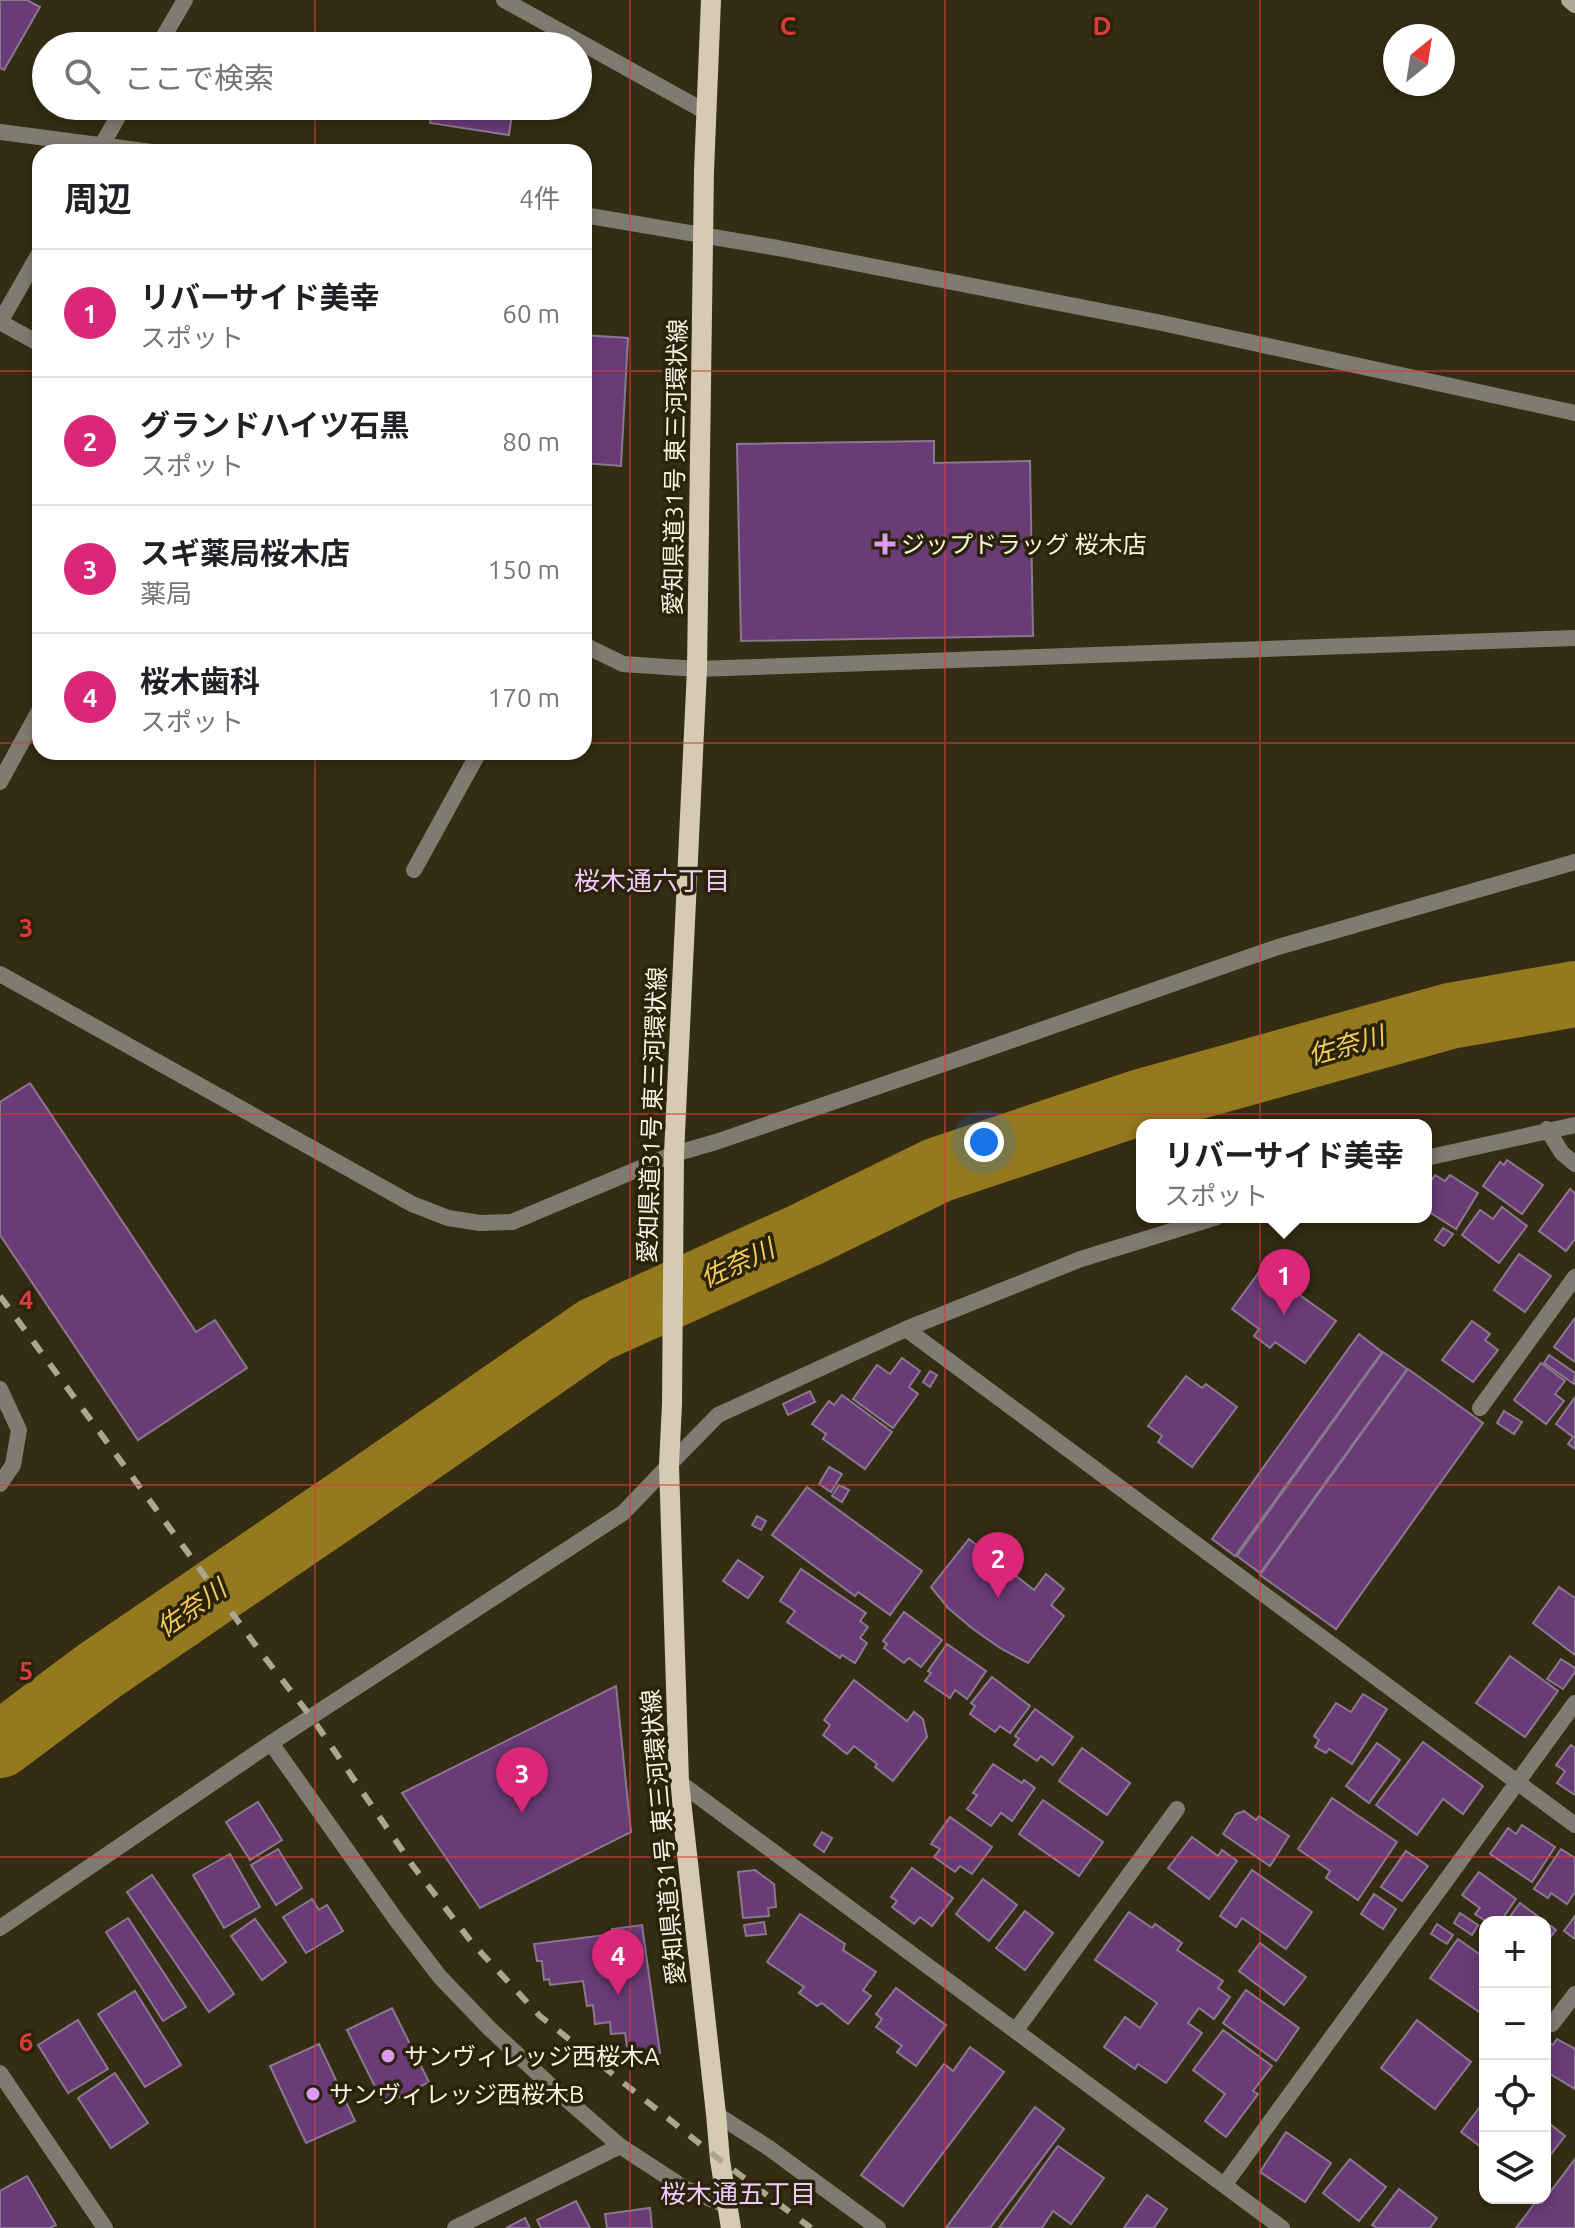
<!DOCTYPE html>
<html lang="ja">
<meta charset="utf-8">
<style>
body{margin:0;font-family:Ubuntu,"Noto Sans JP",sans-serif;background:#f2f2f2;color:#202124}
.controls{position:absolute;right:24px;bottom:24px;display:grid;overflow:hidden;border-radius:16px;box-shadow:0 4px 12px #0003}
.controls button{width:72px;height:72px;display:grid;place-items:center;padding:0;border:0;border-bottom:2px solid #e0e0e0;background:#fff;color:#202124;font:40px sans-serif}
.compass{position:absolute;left:1383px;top:24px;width:72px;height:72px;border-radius:50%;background:#fff;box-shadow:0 4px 12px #0003;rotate:30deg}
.you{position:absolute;left:984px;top:1142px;width:28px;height:28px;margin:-20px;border:6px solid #fff;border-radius:50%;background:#1a73e8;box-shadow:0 0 0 12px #1a73e833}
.badge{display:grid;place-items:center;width:52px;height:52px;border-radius:50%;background:#db2777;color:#fff;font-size:26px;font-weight:700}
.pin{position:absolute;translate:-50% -66px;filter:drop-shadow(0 2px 4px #0008)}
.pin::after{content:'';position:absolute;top:42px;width:28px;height:24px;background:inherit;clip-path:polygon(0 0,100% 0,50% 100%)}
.popup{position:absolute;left:1136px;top:1119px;width:296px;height:104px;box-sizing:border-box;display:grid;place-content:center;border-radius:16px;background:#fff;filter:drop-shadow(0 2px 6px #0005);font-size:26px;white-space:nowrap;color:#757577}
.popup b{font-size:30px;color:#202124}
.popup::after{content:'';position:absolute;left:50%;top:100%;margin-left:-16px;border:16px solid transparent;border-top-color:#fff}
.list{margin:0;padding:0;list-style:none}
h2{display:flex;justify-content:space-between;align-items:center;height:104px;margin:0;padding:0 32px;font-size:34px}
h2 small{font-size:26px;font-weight:400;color:#757577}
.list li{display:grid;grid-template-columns:52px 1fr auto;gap:24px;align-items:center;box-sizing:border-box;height:128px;padding:0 32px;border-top:2px solid #e0e0e0}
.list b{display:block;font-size:30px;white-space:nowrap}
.list p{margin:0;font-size:26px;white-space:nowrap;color:#757577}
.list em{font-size:26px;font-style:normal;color:#757577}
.icon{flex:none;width:44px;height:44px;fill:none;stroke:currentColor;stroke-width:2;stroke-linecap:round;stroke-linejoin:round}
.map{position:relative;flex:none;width:1575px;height:2228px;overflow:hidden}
.search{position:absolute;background:#fff;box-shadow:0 4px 12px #0003;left:32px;top:32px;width:560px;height:88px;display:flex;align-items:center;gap:20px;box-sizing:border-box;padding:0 28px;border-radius:44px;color:#757577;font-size:30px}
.panel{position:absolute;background:#fff;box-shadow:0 4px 12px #0003;left:32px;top:144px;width:560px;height:616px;border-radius:24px}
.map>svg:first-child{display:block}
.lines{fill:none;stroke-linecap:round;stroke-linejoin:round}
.river{stroke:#95791f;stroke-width:66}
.building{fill:#693b77;stroke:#8a7890;stroke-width:2}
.service{stroke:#807b70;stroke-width:16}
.minor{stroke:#807b70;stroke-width:16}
.tertiary{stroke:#807b70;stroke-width:16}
.secondary{stroke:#afa895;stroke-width:16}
.primary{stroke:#d4cbb2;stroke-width:20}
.rail{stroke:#aba592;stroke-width:6;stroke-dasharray:14 14;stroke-linecap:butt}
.grid{fill:none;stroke:#d93c3b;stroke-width:2;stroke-opacity:0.55}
.poi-dot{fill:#dd99f3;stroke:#2a2209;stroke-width:3}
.labels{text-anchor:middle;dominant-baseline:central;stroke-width:7;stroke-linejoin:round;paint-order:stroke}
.street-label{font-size:24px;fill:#f8f3e4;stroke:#2a2209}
.poi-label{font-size:24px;fill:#f8f3e4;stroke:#2a2209;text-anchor:start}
.neighbourhood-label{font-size:26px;fill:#f1cbfe;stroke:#2a2209}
.water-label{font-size:26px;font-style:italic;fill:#f5cd5b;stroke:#2a2209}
.grid-label{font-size:26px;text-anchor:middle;font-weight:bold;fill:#d93c3b;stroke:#2a2209;stroke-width:7;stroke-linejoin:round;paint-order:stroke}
</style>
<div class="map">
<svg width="1575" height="2228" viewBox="0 0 1575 2228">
<rect width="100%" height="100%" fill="#342c13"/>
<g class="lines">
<path class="river" d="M0,1745L99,1671L360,1493L595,1330L805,1235L938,1170L1141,1102L1450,1016L1575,994"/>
</g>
<g class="building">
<path d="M0,0H27L40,7L4,70L0,68Z"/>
<path d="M432,106H513L509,135L430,123Z"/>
<path d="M584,335L628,338L621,466L584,463Z"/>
<path d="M934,441V463L1030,461L1033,636L741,641L737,444Z"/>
<path d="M30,1083L196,1332L215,1320L247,1368L138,1440L0,1235V1102Z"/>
<path d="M1507,1160L1543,1185L1522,1214L1483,1186L1500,1162L1504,1165Z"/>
<path d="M1435,1175L1445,1181L1450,1175L1478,1193L1456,1229L1426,1210V1182L1429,1184Z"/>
<path d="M1570,1189L1575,1193V1239L1566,1251L1539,1231Z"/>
<path d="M1502,1207L1527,1226L1499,1263L1462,1235L1480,1210L1493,1219Z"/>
<path d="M1443,1228L1453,1234L1444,1246L1435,1240Z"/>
<path d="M1519,1254L1551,1276L1525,1312L1494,1290Z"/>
<path d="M1262,1268L1336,1321L1305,1363L1275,1342L1270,1348L1254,1336L1259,1329L1232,1309Z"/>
<path d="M1575,1318V1362L1554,1347Z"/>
<path d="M1472,1321L1490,1334L1485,1340L1498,1350L1473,1382L1442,1360Z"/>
<path d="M1359,1334L1382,1352L1235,1556L1212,1539Z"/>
<path d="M1383,1352L1407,1369L1260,1573L1237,1556Z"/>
<path d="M1549,1355L1575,1373L1574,1384L1544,1363Z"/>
<path d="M902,1358L920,1371L909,1387L918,1394L893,1428L853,1399L877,1365L890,1374Z"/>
<path d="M1541,1363L1565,1381L1555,1394L1564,1401L1546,1424L1514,1400Z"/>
<path d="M1408,1369L1483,1423L1336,1629L1260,1575Z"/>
<path d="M930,1371L937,1375L930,1387L923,1382Z"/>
<path d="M1186,1376L1202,1388L1206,1384L1237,1407L1192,1467L1158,1442L1162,1436L1148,1426Z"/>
<path d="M810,1391L815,1402L788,1415L783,1404Z"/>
<path d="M842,1395L892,1432L865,1469L823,1439L826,1434L812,1424L829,1401L834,1405Z"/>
<path d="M1575,1397V1449L1568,1444L1573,1437L1556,1424Z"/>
<path d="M1504,1411L1522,1422L1514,1434L1497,1423Z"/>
<path d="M829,1467L842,1474L831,1492L819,1484Z"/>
<path d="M839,1485L849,1490L842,1502L832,1496Z"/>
<path d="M807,1487L922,1571L890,1615L858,1592L855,1596L772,1535Z"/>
<path d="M757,1516L766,1521L761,1530L752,1525Z"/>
<path d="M969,1539L1034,1590L1046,1574L1064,1589L1051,1605L1064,1616L1028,1663L1000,1648L973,1629L948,1608L931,1587Z"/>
<path d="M738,1560L763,1577L748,1598L723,1581Z"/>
<path d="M801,1569L866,1613L860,1621L868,1627L860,1638L867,1643L855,1663L842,1655L840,1658L787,1622L795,1611L780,1601Z"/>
<path d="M1559,1587L1575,1598V1655L1533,1623Z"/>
<path d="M904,1612L942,1640L921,1667L909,1658L904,1663L884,1648L887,1644L883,1641Z"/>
<path d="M947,1644L986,1671L967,1699L955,1690L950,1698L925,1681L931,1673L928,1671Z"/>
<path d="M1510,1656L1558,1691L1525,1737L1476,1703Z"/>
<path d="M1561,1659L1575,1668V1672L1563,1689L1547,1679Z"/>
<path d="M992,1677L1030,1706L1010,1733L1000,1726L995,1732L970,1714L975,1706L971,1703Z"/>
<path d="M854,1680L907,1721L914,1712L923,1719L927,1737L893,1781L875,1767L877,1764L854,1746L847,1754L823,1735L830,1725L824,1720Z"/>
<path d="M616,1686L631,1832L480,1908L402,1793Z"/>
<path d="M1363,1694L1387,1709L1352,1764L1329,1749L1326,1753L1315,1747L1319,1740L1314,1736L1336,1703L1351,1712Z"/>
<path d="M1035,1709L1073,1737L1053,1765L1041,1756L1037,1761L1014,1745L1019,1739L1015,1736Z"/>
<path d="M1423,1742L1483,1786L1463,1814L1443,1799L1417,1835L1376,1805Z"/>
<path d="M1377,1743L1400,1760L1369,1803L1346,1786Z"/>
<path d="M1571,1745L1575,1748V1795L1557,1783L1565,1771L1556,1765Z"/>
<path d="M1082,1748L1130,1783L1107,1815L1059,1781Z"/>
<path d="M993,1764L1022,1783L1024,1780L1035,1788L1012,1821L1001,1813L991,1826L967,1809L977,1795L973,1793Z"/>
<path d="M1332,1798L1397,1842L1358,1900L1326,1878L1330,1871L1298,1849Z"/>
<path d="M1043,1800L1103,1842L1079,1876L1019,1834Z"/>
<path d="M258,1802L282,1840L250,1860L226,1822Z"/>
<path d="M1244,1811L1256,1820L1259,1816L1289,1836L1270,1866L1223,1834L1236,1814Z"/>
<path d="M950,1817L992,1847L972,1874L960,1866L955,1872L934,1857L940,1849L931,1844Z"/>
<path d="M1522,1825L1555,1847L1532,1882L1490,1854L1508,1828L1516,1834Z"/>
<path d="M822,1832L832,1838L824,1852L814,1845Z"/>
<path d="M1192,1837L1218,1856L1222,1850L1237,1861L1209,1899L1168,1868Z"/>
<path d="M278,1849L302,1888L276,1905L251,1865Z"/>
<path d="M1561,1849L1575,1858V1892L1567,1904L1551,1893L1548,1898L1534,1889Z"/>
<path d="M1406,1851L1428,1866L1402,1901L1381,1887Z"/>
<path d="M230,1854L260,1907L224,1928L193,1875Z"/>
<path d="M912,1868L953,1898L932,1926L920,1917L914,1924L892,1907L897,1901L891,1897Z"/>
<path d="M755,1870L774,1884L776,1907L768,1908L769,1916L743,1918L738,1872Z"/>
<path d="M1252,1870L1312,1912L1286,1949L1242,1918L1236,1927L1220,1916Z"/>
<path d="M1479,1872L1516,1899L1500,1922H1487L1475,1914L1480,1908L1462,1895Z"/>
<path d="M152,1875L234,1994L209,2012L127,1892Z"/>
<path d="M983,1879L1017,1905L989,1941L956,1914Z"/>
<path d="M1374,1894L1396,1909L1383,1929L1361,1914Z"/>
<path d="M312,1899L319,1910L327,1905L343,1931L306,1953L283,1917Z"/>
<path d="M1520,1903L1556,1930L1545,1944V1922H1506Z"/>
<path d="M1025,1911L1053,1933L1025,1970L996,1948Z"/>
<path d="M1129,1912L1152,1928L1155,1924L1182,1943L1177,1950L1223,1981L1218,1988L1230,1997L1214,2019L1199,2008L1188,2023L1202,2033L1166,2083L1138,2064L1135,2069L1104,2047L1125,2017L1140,2028L1157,2003L1095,1960Z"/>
<path d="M1460,1913L1478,1925L1472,1935L1454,1923Z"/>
<path d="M800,1914L845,1944L843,1950L876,1972L863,1990L871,1996L848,2024L822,2003L817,2006L799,1993L804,1987L767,1962Z"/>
<path d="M1575,1916V1939L1564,1931Z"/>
<path d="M128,1918L186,2007L163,2021L106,1932Z"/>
<path d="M255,1919L286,1962L262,1980L231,1936Z"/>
<path d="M764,1922L766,1934L746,1936L744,1925Z"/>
<path d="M1437,1924L1453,1935L1447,1944L1431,1934Z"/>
<path d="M642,1925L660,2053L643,2055V2051L628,2054L625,2033L611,2034L610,2022L595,2024L593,2005L587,2006L583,1981L550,1985L549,1979L544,1980L542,1961H537L534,1944L613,1934L612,1929Z"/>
<path d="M1458,1939L1485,1958V2016L1430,1978Z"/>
<path d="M1260,1943L1306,1977L1284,2005L1239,1971Z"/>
<path d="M896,1988L946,2025L916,2066L897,2052L902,2046L876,2027L882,2019L876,2014Z"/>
<path d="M1246,1990L1299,2028L1276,2061L1223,2023Z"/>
<path d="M135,1991L181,2065L145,2087L98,2014Z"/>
<path d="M392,2008L429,2082L384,2105L347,2030Z"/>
<path d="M78,2020L108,2069L68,2093L38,2045Z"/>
<path d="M1417,2020L1471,2062L1435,2109L1381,2068Z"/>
<path d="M1223,2030L1272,2066L1253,2091L1258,2094L1226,2137L1205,2121L1225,2094L1193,2070Z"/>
<path d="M1557,2039L1575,2049V2089L1545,2071V2040L1553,2045Z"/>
<path d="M319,2044L355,2121L306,2143L270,2066Z"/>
<path d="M970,2047L1004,2072L903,2206L861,2175L944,2064L953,2071Z"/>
<path d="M115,2073L148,2123L111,2148L78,2098Z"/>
<path d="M1485,2100V2150L1461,2132Z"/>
<path d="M1035,2107L1064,2129L990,2228H946Z"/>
<path d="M1545,2120L1565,2136L1545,2162Z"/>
<path d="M1286,2132L1331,2163L1305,2202L1260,2172Z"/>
<path d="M1058,2146L1104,2178L1071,2224L1053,2211L1042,2228H999Z"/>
<path d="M1350,2159L1386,2187L1359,2221L1323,2193Z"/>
<path d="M1575,2159V2228H1516L1538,2199L1542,2203Z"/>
<path d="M27,2176L56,2225L50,2228H0V2191Z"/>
<path d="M1399,2189L1437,2218L1430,2228H1377L1372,2225Z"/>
<path d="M1147,2195L1167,2209L1154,2228H1124Z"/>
<path d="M576,2201L590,2228H541L537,2220Z"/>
<path d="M650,2208L652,2228H607L605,2214Z"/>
<path d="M525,2218L530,2228H506Z"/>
</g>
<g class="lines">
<path class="service" d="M0,1389L19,1430L13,1465L0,1484"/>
<g class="minor">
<path d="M504,0L706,112"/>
<path d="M158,46L185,0"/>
<path d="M98,152L124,106"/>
<path d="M0,322L40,252"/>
<path d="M0,322L40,344"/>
<path d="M584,645L623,664L697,669L1575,638"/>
<path d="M0,782L40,709"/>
<path d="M414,870L479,752"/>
<path d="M0,974L412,1204L448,1218L480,1223L512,1222L674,1154L716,1142L958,1059L1278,947L1575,862"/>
<path d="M1547,1129L1562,1153L1575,1164"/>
<path d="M1426,1158L1575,1125"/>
<path d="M906,1329L1575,1825"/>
<path d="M1480,1408L1575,1277"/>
<path d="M669,1465L718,1415L906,1329L1081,1259L1217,1217"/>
<path d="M271,1743L397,1921L440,1977L490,2029L549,2084L620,2146L686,2189L728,2206"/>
<path d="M679,1782L1282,2228"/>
<path d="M1552,2024L1575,1994"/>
<path d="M1016,2030L1177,1809"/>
<path d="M0,2073L105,2228"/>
<path d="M716,2114L769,2148L878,2228"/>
<path d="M1225,2184L1575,1703"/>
<path d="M455,2228L620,2146"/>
</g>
<g class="tertiary">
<path d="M0,132L152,152"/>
<path d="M584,215L778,248L1162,323L1575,413"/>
<path d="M0,1928L271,1743L623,1513L669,1465"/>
</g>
<path class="secondary" d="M1569,0L1575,5"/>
<path class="primary" d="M711,0L704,171L697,669L674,1154L672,1404L669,1465L679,1782L716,2114L720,2160L731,2228"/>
<path class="rail" d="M0,1296L262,1654L312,1718L413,1866L473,1944L540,2016L720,2160L811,2228"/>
</g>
<path class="grid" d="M315,0V46M630,0V2228M945,0V2228M1260,0V2228M315,106V152M0,371H40M584,371H1575M0,743H40M584,743H1575M315,752V2228M0,1114H1575M0,1485H1575M0,1857H1575"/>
<g class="poi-dot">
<path d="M881 532h8v8h8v8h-8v8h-8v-8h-8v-8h8z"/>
<circle cx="388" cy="2056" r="8"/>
<circle cx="313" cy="2094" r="8"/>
</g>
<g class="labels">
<g class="street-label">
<text transform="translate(675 467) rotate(-89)">愛知県道31号 東三河環状線</text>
<text transform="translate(652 1115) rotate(-88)">愛知県道31号 東三河環状線</text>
<text transform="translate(663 1837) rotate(-95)">愛知県道31号 東三河環状線</text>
</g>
<g class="poi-label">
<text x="901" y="544">ジップドラッグ 桜木店</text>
<text x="404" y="2056">サンヴィレッジ西桜木A</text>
<text x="329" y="2094">サンヴィレッジ西桜木B</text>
</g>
<g class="neighbourhood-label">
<text x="652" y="880">桜木通六丁目</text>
<text x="738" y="2193">桜木通五丁目</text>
</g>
<g class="water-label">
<text transform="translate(1346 1045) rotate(-16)">佐奈川</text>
<text transform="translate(737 1263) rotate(-25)">佐奈川</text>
<text transform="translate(191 1608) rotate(-35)">佐奈川</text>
</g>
</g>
<g class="grid-label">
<text x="788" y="35">C</text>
<text x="1102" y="35">D</text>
<text x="26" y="937">3</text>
<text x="26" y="1309">4</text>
<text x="26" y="1680">5</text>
<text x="26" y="2051">6</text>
</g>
</svg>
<div class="controls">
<button>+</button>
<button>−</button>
<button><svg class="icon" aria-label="locate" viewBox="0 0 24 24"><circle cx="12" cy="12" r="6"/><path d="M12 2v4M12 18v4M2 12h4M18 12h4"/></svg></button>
<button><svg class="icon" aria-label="layers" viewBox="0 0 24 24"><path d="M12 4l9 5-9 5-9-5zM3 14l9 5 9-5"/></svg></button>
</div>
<svg class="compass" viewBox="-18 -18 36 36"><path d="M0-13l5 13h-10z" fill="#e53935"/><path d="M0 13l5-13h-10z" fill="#757577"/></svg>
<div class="you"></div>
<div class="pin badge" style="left:1284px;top:1315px">1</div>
<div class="popup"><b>リバーサイド美幸</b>スポット</div>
<div class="pin badge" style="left:998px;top:1598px">2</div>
<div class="pin badge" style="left:522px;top:1813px">3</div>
<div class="pin badge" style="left:618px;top:1995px">4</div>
<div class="search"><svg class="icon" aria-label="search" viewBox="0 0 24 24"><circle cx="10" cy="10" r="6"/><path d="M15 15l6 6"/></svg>ここで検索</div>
<section class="panel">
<h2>周辺<small>4件</small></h2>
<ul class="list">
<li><span class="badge">1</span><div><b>リバーサイド美幸</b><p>スポット</p></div><em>60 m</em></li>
<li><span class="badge">2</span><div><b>グランドハイツ石黒</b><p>スポット</p></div><em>80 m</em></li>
<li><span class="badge">3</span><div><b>スギ薬局桜木店</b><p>薬局</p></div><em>150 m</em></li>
<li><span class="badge">4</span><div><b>桜木歯科</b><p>スポット</p></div><em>170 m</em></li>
</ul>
</section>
</div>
